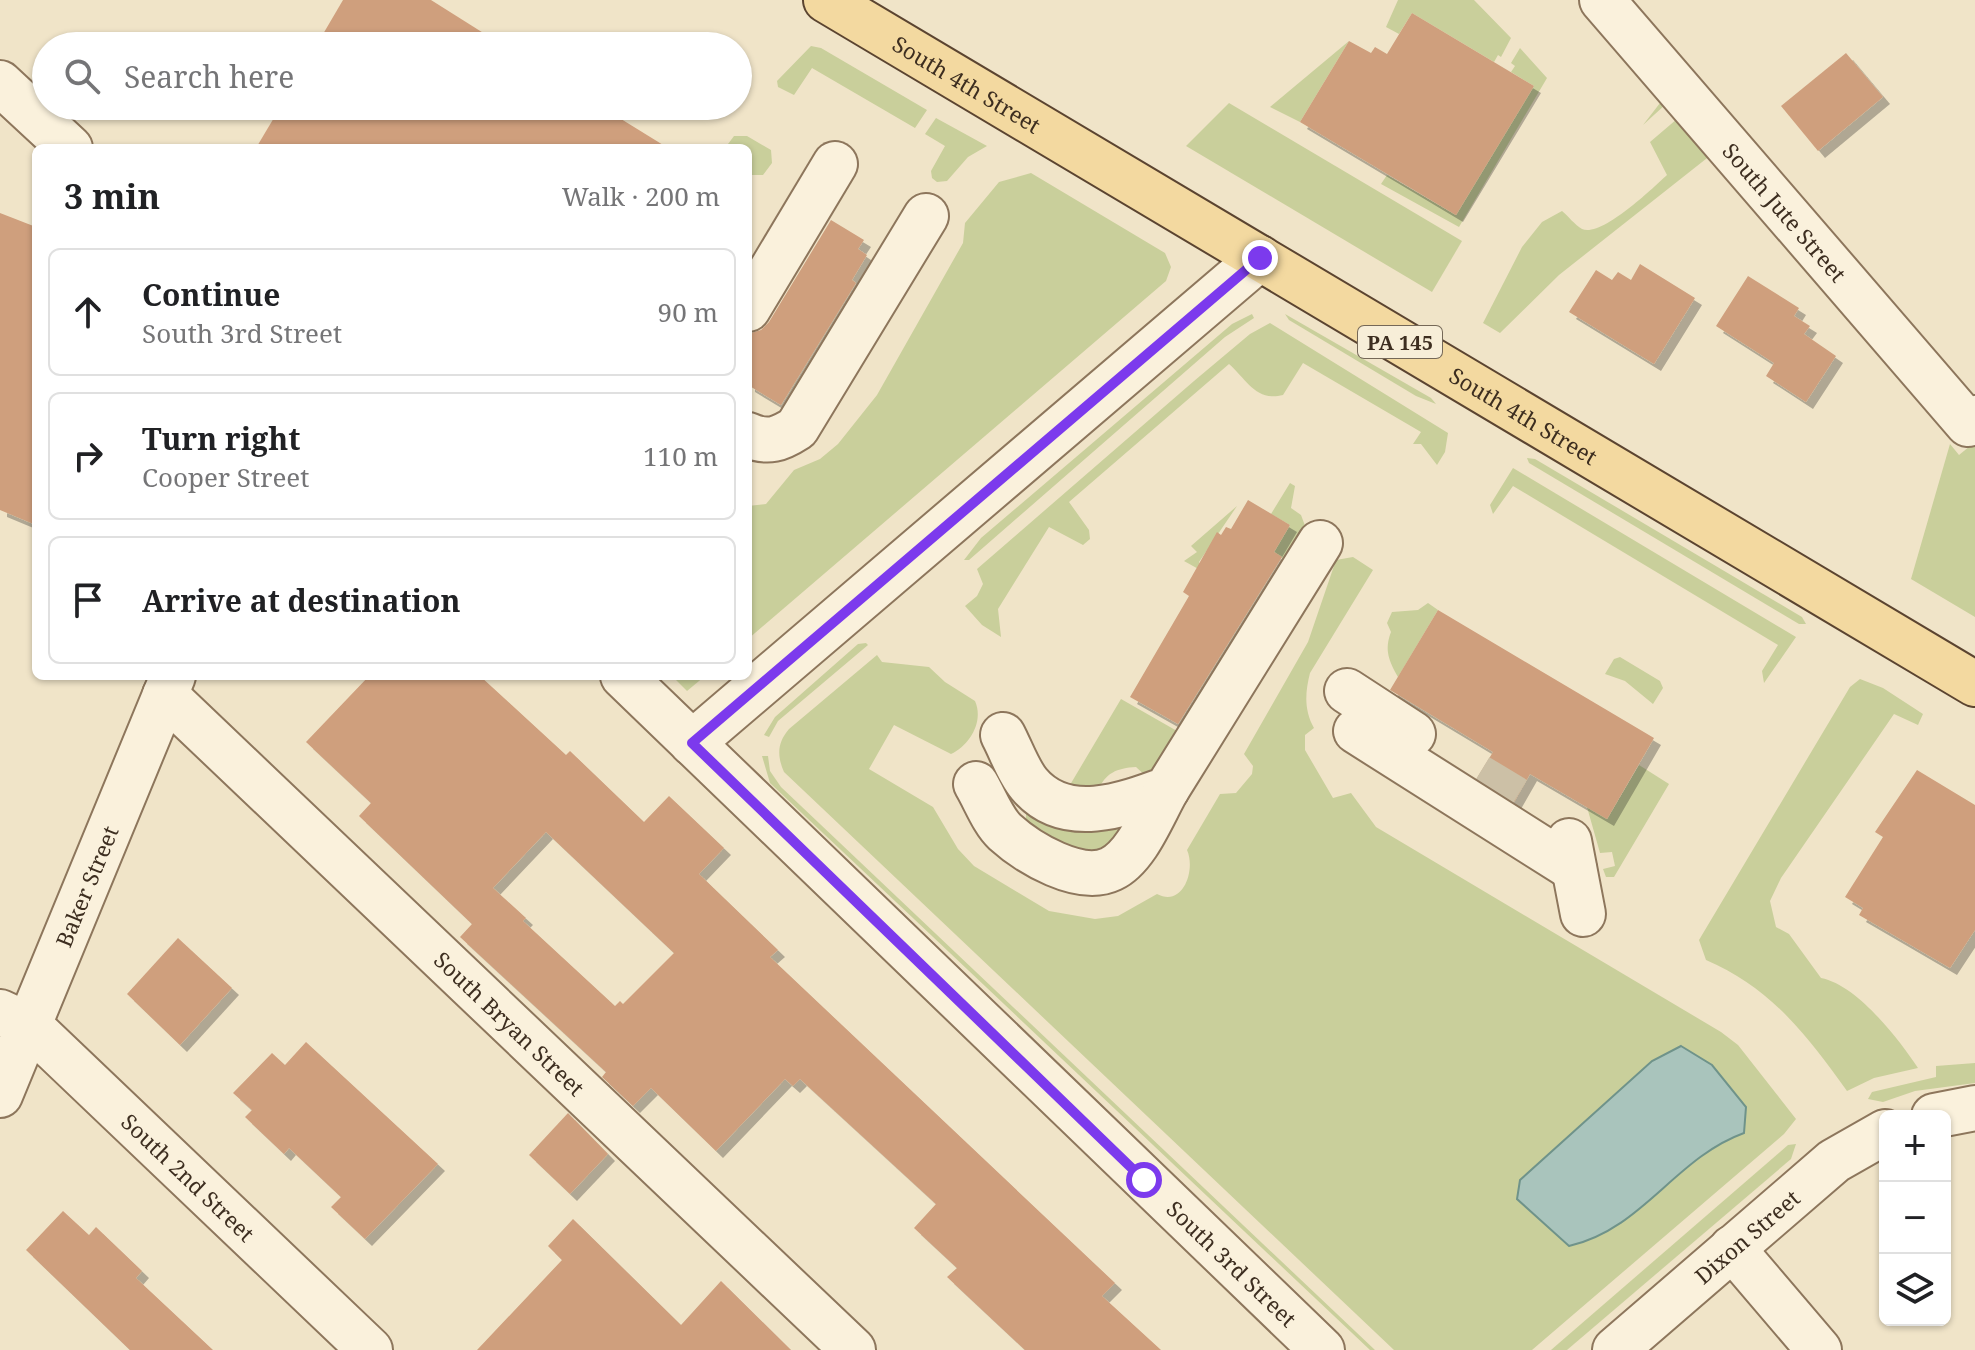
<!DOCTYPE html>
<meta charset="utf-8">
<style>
body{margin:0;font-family:"Noto Serif",serif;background:#f6f6f6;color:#202124}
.controls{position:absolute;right:24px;bottom:24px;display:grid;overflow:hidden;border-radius:12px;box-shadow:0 2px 6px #0004}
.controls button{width:72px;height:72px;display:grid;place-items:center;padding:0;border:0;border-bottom:2px solid #e0e0e0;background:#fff;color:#202124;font:40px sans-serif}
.stop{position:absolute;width:24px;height:24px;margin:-18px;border:6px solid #7c3aed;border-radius:50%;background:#fff}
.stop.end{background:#7c3aed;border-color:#fff;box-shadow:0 2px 8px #0008}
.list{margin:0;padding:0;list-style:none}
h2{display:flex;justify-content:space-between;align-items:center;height:104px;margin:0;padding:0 32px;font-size:34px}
h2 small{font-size:26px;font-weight:400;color:#757577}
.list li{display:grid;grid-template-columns:52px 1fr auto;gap:24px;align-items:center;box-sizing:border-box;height:128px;margin:0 16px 16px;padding:0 16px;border:2px solid #e0e0e0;border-radius:12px}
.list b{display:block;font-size:30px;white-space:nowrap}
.list p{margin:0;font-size:26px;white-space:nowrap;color:#757577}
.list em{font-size:26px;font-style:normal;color:#757577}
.icon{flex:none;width:44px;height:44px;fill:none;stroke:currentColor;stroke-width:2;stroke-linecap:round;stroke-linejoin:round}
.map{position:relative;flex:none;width:1975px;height:1350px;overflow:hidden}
.search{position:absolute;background:#fff;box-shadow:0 2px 6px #0004;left:32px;top:32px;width:720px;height:88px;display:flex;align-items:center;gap:20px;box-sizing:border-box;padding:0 28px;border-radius:44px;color:#757577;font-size:30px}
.panel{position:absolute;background:#fff;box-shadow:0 2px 6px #0004;left:32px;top:144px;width:720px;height:536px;border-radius:12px}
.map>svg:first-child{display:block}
.green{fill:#c9cf9b}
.water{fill:#a9c4bc;stroke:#6f938a;stroke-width:2}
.building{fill:#cf9f7d;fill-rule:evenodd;filter:url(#shadow)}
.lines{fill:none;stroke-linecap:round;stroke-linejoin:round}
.minor-tunnel{stroke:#ccc0a6;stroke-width:44;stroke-dasharray:44 22;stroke-linecap:butt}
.minor-casing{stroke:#8d765c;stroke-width:48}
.major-casing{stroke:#5b4430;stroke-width:48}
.minor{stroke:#faf1dc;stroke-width:44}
.major{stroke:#f3d9a0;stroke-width:44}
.route{stroke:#7c3aed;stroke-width:10}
.labels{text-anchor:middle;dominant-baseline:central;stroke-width:6;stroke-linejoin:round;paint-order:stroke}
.shield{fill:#f7eed8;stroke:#756857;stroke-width:2}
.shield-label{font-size:20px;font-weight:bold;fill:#3d2e20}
.street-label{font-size:22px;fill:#3d2e20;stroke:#f7eed8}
</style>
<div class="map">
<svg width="1975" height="1350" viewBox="0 0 1975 1350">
<defs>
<filter id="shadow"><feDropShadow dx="7" dy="7" stdDeviation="0" flood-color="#0004"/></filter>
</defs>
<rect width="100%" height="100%" fill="#f0e4c8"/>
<g class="green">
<path d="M1398,0H1474L1511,38L1501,57L1498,55L1494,62L1412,13L1399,34L1386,27Z"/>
<path d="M1349,41L1300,122L1270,107Z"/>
<path d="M811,46L821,48L927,110L915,128L812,68L794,95L778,87L777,81Z"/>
<path d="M1520,48L1547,78L1459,227L1381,184L1387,175L1456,215L1534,86L1511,72L1515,66L1511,63Z"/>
<path d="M1667,94L1716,151L1559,275L1500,333L1483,323L1522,247L1542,222L1562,211C1568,216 1575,225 1582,229C1601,238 1653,188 1667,175L1650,142L1677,119L1666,104L1643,125Z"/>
<path d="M1229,103L1462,241L1432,292L1186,146Z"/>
<path d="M936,118L987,146L968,157L947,181L937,182L932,178L931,171L945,146L925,134Z"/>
<path d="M734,136H747L771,150L772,163L763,175H748V148H725Z"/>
<path d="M1031,173L1165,253L1171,267L1166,281L748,639V506L766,504L794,470L820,459L838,444L877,395L963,243L965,223L999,182Z"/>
<path d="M1252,314L1254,318L1225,337L969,560H964L981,538L1232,324Z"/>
<path d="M1285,314L1431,398L1436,404L1416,396L1289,320Z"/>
<path d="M1270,323L1448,433L1445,452L1437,465L1421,444H1413L1421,432L1303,363L1283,395C1256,402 1247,380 1229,364L1069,502L1089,530L1090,539L1083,545L1049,527L998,609L1001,637L982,625L965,606L977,596L983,584L977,569L1194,381L1250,334Z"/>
<path d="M1975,442V617L1911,579L1950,444L1959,455Z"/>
<path d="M1527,458L1535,459L1802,617L1806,624H1799L1529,463Z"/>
<path d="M1513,468L1796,637L1764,683L1762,671L1778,645L1513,486L1493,514L1490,505Z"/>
<path d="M1290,483L1295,486L1291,508L1301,515L1307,531L1284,559L1274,552L1290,525L1271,514Z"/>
<path d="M1237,506L1199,562L1202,571L1184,561L1197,552L1191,546Z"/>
<path d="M1353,557L1373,570L1310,673C1305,693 1304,710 1314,728L1305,735V750L1333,798L1351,793L1376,827L1721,1032L1738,1045L1796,1119L1784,1134L1532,1350H1394L784,772C777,756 777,743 789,729L877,655L882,662L929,667L945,682L975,701C984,721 970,745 951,754L894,725L869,769L933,807L958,849L974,866L1049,911L1095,919L1118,916L1157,894C1183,908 1196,870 1187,850L1220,794L1236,793L1252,774L1253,766L1244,754L1308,642L1336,560Z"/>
<path d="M1428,603L1438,610L1398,677C1389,661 1384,650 1391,632L1387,623L1392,612L1418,610Z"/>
<path d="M866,643L868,645L778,721L769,737L764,735L775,717L858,644Z"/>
<path d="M1620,657L1660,681L1663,688L1653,704L1625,681L1605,674L1614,659Z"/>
<path d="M672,676H705L687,691Z"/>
<path d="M1860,679L1883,688L1923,714L1918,725L1894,714L1781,878L1770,901L1776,927L1789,934L1821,978C1857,985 1898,1038 1918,1068L1874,1078L1847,1091C1807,1035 1771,988 1706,960L1699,940L1850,687Z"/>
<path d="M1121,699L1184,735L1149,779L1136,767C1117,768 1105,773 1098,791L1067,790Z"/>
<path d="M762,756H768L770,771L781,787L1375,1350H1370L770,783Z"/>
<path d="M1639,765L1669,784L1614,877H1606L1603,869L1615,866L1612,852L1600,853L1587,807L1607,819Z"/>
<path d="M1026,805L1133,812L1117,845L1089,859L1026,828Z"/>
<path d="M1975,1063V1083L1915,1091L1883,1102L1868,1099L1872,1092L1936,1077V1066Z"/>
<path d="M1796,1144L1791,1159L1567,1350H1551L1788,1145Z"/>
</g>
<path class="water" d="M1681,1046L1712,1065L1746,1107L1744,1133C1675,1158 1643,1229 1569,1246L1517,1199L1520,1180L1652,1061Z"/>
<g class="building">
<path d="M343,0H431L504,46H316Z"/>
<path d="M1412,13L1534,86L1456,215L1300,122L1349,41L1371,53L1375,47L1387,54Z"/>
<path d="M1846,53L1883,97L1818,151L1781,106Z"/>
<path d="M281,106H600L668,148H256Z"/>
<path d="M0,213L36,227V525L0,510Z"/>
<path d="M831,220L864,240L858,249L867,255L852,280L856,283L781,405L748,385V334L761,330L769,322Z"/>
<path d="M1640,264L1695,298L1654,364L1569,312L1596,270L1612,280L1618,272L1631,280Z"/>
<path d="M1748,276L1799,308L1794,316L1810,326L1804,334L1836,356L1806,402L1766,376L1774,363L1716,326Z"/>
<path d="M1248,500L1290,525L1274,552L1282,557L1178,724L1130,697L1189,596L1183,592L1217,532L1221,535L1226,527L1231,529Z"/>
<path d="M1438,610L1654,738L1607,819L1530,774L1514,802L1477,778L1493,752L1390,690Z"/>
<path d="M369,676H480L566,755L570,751L644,822L669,796L724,848L699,874L778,950L770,957L1115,1283L1102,1296L1161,1350H1025L947,1277L957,1268L914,1228L936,1204L800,1079L793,1086L785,1079L716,1151L651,1088L633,1106L602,1077L606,1072L460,937L472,924L359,816L371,803L306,742ZM546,832L674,953L623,1004L620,1001L615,1006L523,921L526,918L493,888Z"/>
<path d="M1917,770L1975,805V930L1950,968L1859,915L1863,908L1845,897L1883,837L1875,832Z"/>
<path d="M178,938L232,988L180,1045L127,994Z"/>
<path d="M306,1042L438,1164L365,1239L331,1207L341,1197L289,1148L284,1154L245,1117L252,1110L233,1093L272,1053L285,1065Z"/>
<path d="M568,1113L608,1154L570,1194L529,1155Z"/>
<path d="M63,1211L89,1235L96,1227L142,1271L136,1278L213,1350H130L26,1250Z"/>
<path d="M573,1219L681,1325L721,1281L791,1350H477L562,1260L548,1246Z"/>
</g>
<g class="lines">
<path class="minor-tunnel" d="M1478,776L1516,799"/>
<g class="minor-casing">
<g id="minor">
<path id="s1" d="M1602,0L1968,424L1975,418"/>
<path d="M0,83L70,148"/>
<path d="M748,309L835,164"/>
<path d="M748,435C768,444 780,439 797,428L926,216"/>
<path id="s2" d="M623,676L1322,1350"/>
<path d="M1347,691L1413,734"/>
<path id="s3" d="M165,695L853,1350"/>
<path d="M1356,731L1574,869"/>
<path d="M1003,735C1011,750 1018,771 1029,784C1065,827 1124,805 1167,789L1320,543"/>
<path d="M692,743L1260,258"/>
<path d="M976,784C985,799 993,821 1005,832C1028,853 1080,884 1111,869C1137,857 1153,813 1167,789"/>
<path d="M1569,841L1583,914"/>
<path id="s4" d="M0,1012L30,1026L370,1350"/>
<path id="s5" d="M0,1095L173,676"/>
<path d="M1934,1116L1975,1108"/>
<path d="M1732,1248L1819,1350"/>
<path id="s6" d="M1615,1350L1834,1161L1885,1132"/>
</g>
</g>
<g class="major-casing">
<g id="major">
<path id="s7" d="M826,0L1975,684"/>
</g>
</g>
<use href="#minor" class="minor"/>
<use href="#major" class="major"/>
</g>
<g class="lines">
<path class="route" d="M1144,1180L692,743L1260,258"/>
</g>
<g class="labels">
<rect class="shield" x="1358" y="326" width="84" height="32" rx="6"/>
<g class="shield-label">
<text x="1400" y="342">PA 145</text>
</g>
<g class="street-label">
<text stroke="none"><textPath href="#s7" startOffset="164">South 4th Street</textPath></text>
<text stroke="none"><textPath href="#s1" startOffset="280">South Jute Street</textPath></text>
<text stroke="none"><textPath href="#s7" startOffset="812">South 4th Street</textPath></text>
<text stroke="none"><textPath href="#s5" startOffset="226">Baker Street</textPath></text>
<text stroke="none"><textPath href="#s3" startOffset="476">South Bryan Street</textPath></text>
<text stroke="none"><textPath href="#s4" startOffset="252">South 2nd Street</textPath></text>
<text stroke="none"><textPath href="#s6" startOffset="174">Dixon Street</textPath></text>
<text stroke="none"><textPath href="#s2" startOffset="846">South 3rd Street</textPath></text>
</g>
</g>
</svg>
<div class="controls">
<button>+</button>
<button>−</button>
<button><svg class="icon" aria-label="layers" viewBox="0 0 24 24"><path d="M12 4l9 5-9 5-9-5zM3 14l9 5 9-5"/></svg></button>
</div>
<div class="stop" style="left:1144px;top:1180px"></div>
<div class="stop end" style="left:1260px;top:258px"></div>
<div class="search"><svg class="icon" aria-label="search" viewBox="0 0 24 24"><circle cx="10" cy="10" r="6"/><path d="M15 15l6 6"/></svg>Search here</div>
<section class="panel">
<h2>3 min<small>Walk · 200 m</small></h2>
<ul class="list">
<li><svg class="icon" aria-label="ahead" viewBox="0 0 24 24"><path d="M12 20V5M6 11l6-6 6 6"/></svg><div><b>Continue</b><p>South 3rd Street</p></div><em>90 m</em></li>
<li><svg class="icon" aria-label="right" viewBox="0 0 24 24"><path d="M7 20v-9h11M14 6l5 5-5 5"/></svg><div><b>Turn right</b><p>Cooper Street</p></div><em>110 m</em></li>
<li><svg class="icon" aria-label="arrive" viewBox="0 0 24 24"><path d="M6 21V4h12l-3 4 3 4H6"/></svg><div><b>Arrive at destination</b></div></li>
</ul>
</section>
</div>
